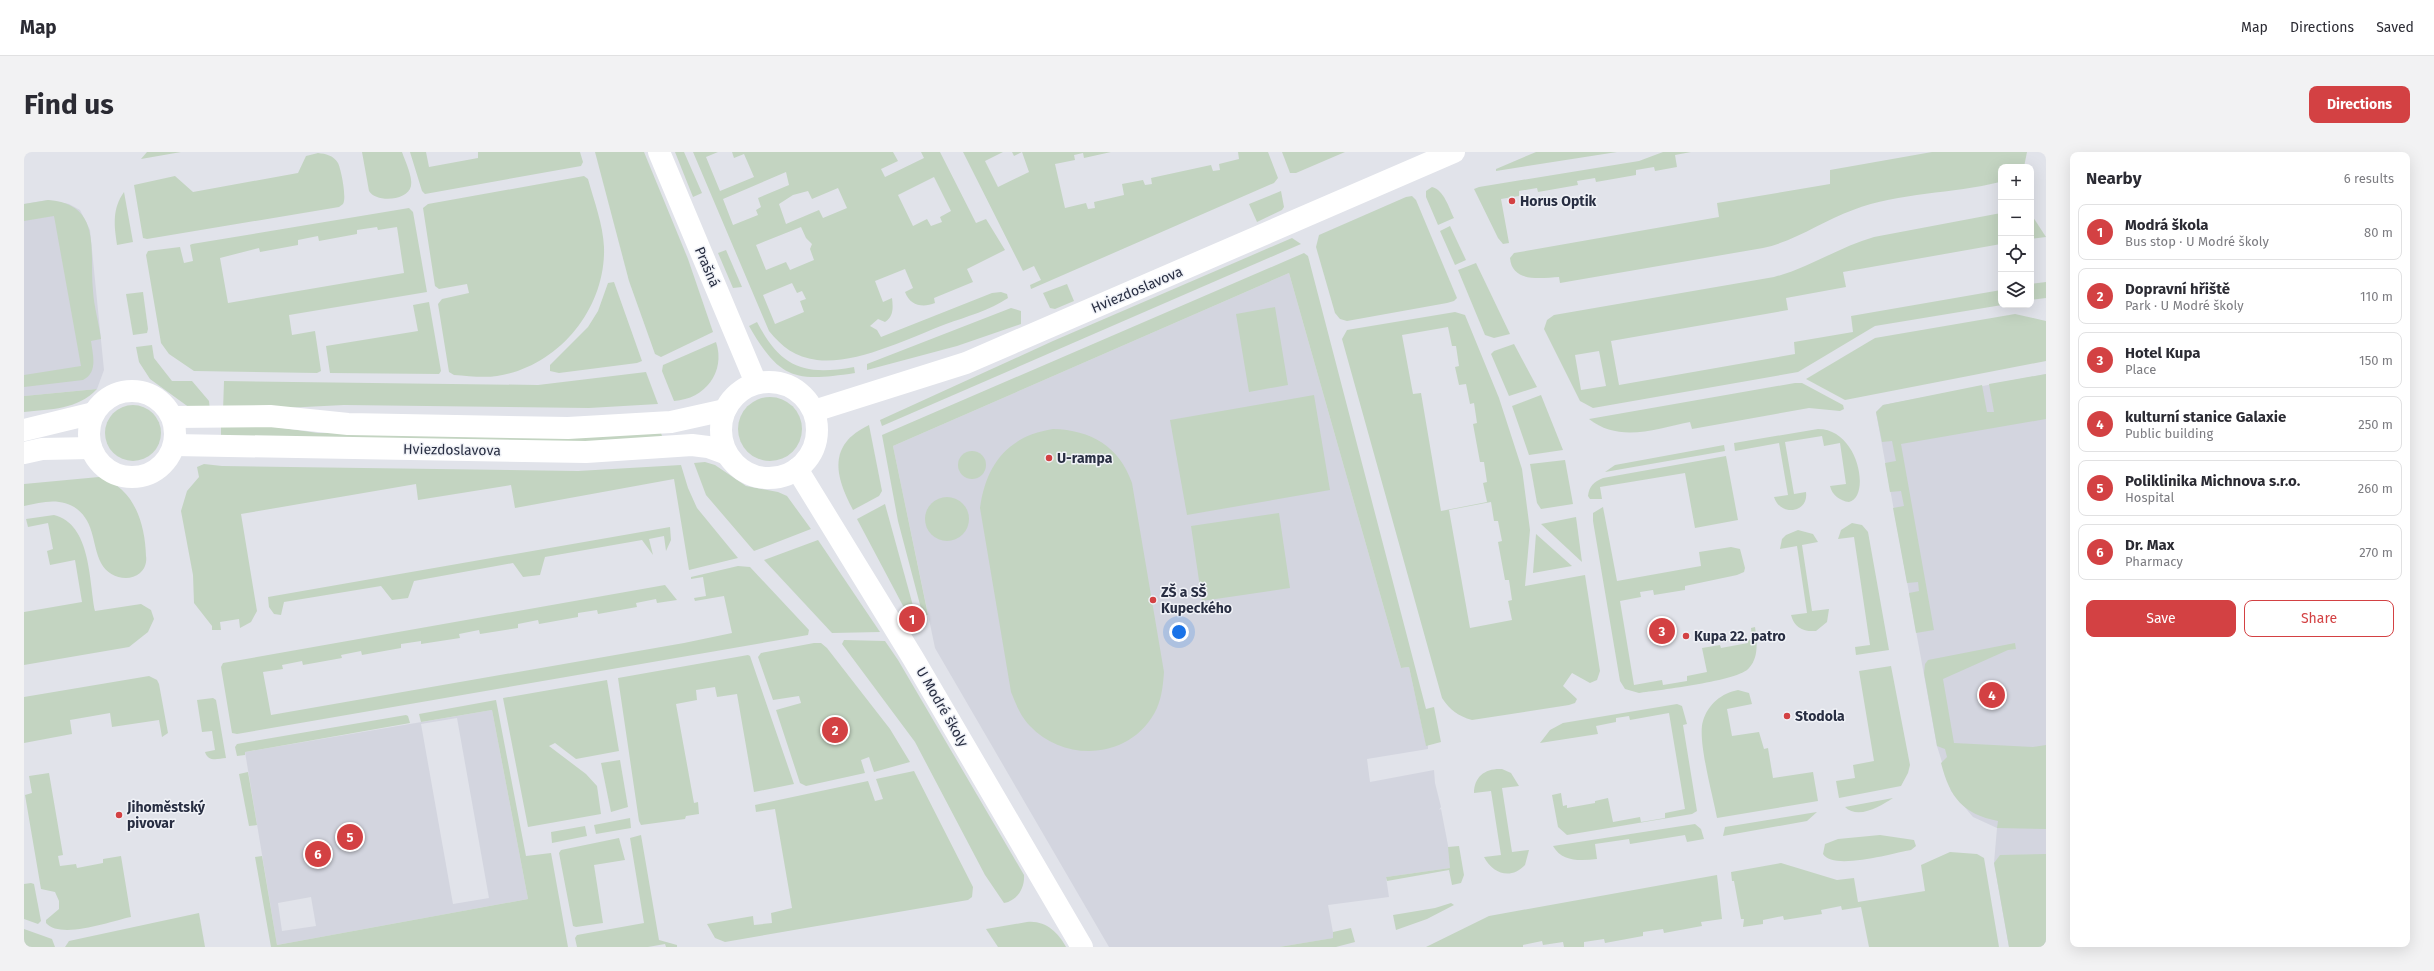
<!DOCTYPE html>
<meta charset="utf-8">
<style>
body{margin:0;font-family:"Fira Sans",sans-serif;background:#f2f2f3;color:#2b2b33}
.controls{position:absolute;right:12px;top:12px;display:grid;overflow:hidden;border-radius:8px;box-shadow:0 4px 16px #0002}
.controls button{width:36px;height:36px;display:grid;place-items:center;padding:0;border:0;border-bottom:1px solid #e1e1e2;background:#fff;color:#2b2b33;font:20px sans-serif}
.you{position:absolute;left:1155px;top:480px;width:14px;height:14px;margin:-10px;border:3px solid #fff;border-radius:50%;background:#1a73e8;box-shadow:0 0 0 6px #1a73e833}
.badge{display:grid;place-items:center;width:26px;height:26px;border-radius:50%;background:#d34143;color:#fff;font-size:13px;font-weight:700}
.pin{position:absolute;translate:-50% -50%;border:2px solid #fff;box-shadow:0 1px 4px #0006}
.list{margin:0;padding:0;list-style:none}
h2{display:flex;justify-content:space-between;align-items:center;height:52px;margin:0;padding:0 16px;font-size:17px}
h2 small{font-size:13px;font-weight:400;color:#7c7c81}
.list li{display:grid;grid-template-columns:26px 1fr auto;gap:12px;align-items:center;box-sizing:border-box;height:56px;margin:0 8px 8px;padding:0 8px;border:1px solid #e1e1e2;border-radius:8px}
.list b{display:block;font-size:15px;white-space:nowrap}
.list p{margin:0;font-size:13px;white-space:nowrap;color:#7c7c81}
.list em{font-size:13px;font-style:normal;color:#7c7c81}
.actions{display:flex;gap:8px;padding:12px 16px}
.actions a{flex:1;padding:9px 0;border:1px solid #d34143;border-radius:8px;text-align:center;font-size:14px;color:#d34143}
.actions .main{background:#d34143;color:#fff}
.icon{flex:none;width:22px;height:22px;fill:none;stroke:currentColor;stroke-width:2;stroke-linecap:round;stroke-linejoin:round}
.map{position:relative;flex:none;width:2022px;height:795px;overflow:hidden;border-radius:8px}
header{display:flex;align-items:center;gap:24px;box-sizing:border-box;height:56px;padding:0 20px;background:#fff;border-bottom:1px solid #e1e1e2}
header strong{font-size:19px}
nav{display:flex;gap:22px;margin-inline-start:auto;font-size:14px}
.intro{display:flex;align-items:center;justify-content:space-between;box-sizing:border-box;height:96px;padding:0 24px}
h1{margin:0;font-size:28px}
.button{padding:10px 18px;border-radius:8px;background:#d34143;color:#fff;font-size:14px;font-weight:700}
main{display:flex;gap:24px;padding:0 24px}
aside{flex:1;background:#fff;border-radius:8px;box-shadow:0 4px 16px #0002}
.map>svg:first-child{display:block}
.built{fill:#d3d5df;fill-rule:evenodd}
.green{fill:#c3d4c1;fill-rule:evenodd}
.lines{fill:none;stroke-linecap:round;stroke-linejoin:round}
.secondary{stroke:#fff;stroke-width:22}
.poi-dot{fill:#d34143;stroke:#f0f2f7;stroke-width:1.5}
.labels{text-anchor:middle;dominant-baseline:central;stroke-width:3;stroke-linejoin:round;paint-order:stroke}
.poi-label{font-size:14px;font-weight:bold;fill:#282e42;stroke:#f0f2f7;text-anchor:start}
.street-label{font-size:14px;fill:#282e42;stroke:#f0f2f7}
</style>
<header>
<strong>Map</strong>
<nav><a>Map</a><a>Directions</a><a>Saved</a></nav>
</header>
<div class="intro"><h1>Find us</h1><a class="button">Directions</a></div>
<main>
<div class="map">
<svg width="2022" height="795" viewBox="0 0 2022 795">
<rect width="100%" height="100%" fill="#e1e3ea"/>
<g class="built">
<path d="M24,48L45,52L56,58L66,78L80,218L73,237L0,244V52Z"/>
<path d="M1265,121L1377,516L1385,515L1402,593L1404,592V597L1343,607L1346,630L1410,618L1411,631L1417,655L1415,658L1417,657L1427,709L1426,716L1362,725L1365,745L1304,753L1310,786L1255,795H1085L911,496L869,294Z"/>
<path d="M2022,222V795H1985L1970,711L1973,676L1949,665L1927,639L1913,594L1852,260L1859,253Z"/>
<path d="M468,558L504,747L253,793L221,600ZM433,566L465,746L429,752L397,572ZM287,745L292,774L258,779L254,751Z"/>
</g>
<g class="green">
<path d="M123,0H157L117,7Z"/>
<path d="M338,0H378C381,9 389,25 387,34C384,49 352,51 345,39Z"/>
<path d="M386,0H402L405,15L454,6V0H556L559,10L557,14L401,42L398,39Z"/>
<path d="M571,0H620L664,107L689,180L637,205L631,202L605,129Z"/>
<path d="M651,0H660L678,41L669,45Z"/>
<path d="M669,0H694L682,5L696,39L730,25L720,2L710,6L708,0H869L874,9L857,17L861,25L900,6L897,0H916L952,71L962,67L981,98L943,117L949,130L910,146L911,151C899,156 886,154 881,140L889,136L881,117L851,129L859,150L868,146C869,155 870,164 861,170L854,167L846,174L853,178L857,185L968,141L977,140L983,142L984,146C966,158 942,165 922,172C885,186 832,213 793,208C771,205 758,195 745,179ZM762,20L765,33L734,46L737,55L732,58L734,63L709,73L699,47ZM910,25L927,59L916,65L918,70L907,74L903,67L889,74L874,43ZM814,36L823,56L799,66L795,58L762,72L755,52L769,43L784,39L788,47ZM777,75L782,86L788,92L786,97L790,108L766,118L762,110L742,118L732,93ZM768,131L773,141L778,139L782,147L776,149L780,160L751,172L739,143Z"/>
<path d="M939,0H979L961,9L974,35L1005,20L998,0L990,4L988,0H1087L1060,6L1059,1L1050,3L1051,8L1031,12L1041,56L1062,51L1064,57L1071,56L1070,50L1100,43L1098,32L1119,28L1121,33L1128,32L1127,26L1187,13L1189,19L1196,18L1195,12L1215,7L1214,0H1244L1254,26L1250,31L1007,137L1006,133L1017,128L1010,114L999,119Z"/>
<path d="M1258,0H1321L1272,21H1266Z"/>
<path d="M1512,0H1593L1472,19V17Z"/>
<path d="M1639,0H1667L1651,3L1653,15L1631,19L1630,15L1612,18V23L1572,30L1571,26L1553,29L1554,33L1514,40L1513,36L1495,39V44L1477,47L1485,91L1479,92L1474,86L1450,37L1455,35L1615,9Z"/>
<path d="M1908,0H2003L2000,15H1977L1976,30C1928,42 1876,40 1829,58C1798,69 1772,89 1739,96L1536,131L1535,125C1517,126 1488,131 1486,106L1490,101L1695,65L1693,51L1806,32V18Z"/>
<path d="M294,1C302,2 309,3 314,11C317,17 323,46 319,52L315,55L123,87L119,86L110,33L151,24L169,40L274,21L282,4Z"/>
<path d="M560,24L564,27C570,49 579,72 580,95C582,157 534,215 473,224C460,226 444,224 430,223L425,220L414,152L418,147L445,141L443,132L415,137L411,134L399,56L404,52Z"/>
<path d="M1408,35C1420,38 1425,56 1430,66L1414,73L1402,45V39Z"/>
<path d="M1257,39L1260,55L1258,58L1233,70L1225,52Z"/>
<path d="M100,40L109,90L93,93C90,73 88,57 100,40Z"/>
<path d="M1382,45L1388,44L1392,48L1433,146L1430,149L1423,151L1323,169L1316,167L1311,161L1292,95L1295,83Z"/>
<path d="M24,48C79,52 65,99 69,139C70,155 75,171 77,187L67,189C69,204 74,220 59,228L0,235V223L57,214L30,64L0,69V52Z"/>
<path d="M385,56L389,60L403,140L265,163L268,183L291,179L297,219L293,221L170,219L145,202L137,191L122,103L124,99L156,95L160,111L169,109L166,93L168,92ZM353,75L354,78L373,75L380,121L204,151L196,106L235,96L236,100L274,93V88L294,84L295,89L333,82V78Z"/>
<path d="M1977,61V92L1819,120L1822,135L1762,146L1764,158L1587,189L1595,233L1771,202L1770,190L1829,180L1827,164L1977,138L1978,153L1851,174L1774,220L1569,256L1556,249L1520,177L1523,168L1530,163L1750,125C1785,116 1815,95 1850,85ZM1575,199L1582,234L1557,238L1551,203Z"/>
<path d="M2007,62L2022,85L2007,87Z"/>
<path d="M1426,74L1442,108L1431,113L1416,79Z"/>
<path d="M1268,86L1277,92L858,274L856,268L1029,189Z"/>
<path d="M702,98L718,135L709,136L694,101Z"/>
<path d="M1280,101L1284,104L1402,557L1410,555L1417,590L1402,594L1385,515L1377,516L1265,121L869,294L904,463L899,464L874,369L858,283Z"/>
<path d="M1452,111L1486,182L1470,186L1461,183L1434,118Z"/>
<path d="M590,130L618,209L613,211L535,221L526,219V213L564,175L574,159L584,131Z"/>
<path d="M2022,130V146L2007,148V132Z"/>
<path d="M1043,132L1050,149L1031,157L1026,156L1019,141Z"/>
<path d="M119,140L124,177L123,181L109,183L102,142Z"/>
<path d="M405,150L417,219L415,222L306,221L302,194L394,179L389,153Z"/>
<path d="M1251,155L1264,233L1225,240L1212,162Z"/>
<path d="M987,156L997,159V172L933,194L843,218V212Z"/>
<path d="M1431,160L1441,163L1475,246L1498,317L1506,378L1501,434L1561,423L1576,519L1573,528L1566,531L1548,521L1539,534L1553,547L1551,551L1545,553L1448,568C1434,564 1426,558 1418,546L1318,187L1323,178ZM1424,175L1428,194H1432L1435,214L1431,215L1435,233L1442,232L1446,252L1450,251L1453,271L1449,272L1456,310H1460L1463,330L1459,331L1463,350L1417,359L1397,241L1389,242L1378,183ZM1467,350L1470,369H1474L1478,389L1474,390L1481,428H1485L1488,448L1484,449L1488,468L1446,476L1425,358Z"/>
<path d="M1991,162L2022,169V209L1821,248L1782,227L1851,186Z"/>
<path d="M733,170C757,216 780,224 830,215L831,221C771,230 756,228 725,174Z"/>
<path d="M692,190C702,220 681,247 650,249L638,219L639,213Z"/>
<path d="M1490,192L1513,235L1485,244L1467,202L1470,199Z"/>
<path d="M128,193L130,206L148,229H168L185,249L186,259L166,256L126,227L115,210L112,195Z"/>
<path d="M622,220L634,252L565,256L320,253L199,259L200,229L514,233Z"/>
<path d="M2022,222V267L1877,292L1910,478L1892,481L1885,441L1895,439L1894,430L1883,431L1869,356L1880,354L1877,339L1866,340L1861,311L1872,309L1868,289L1858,290L1852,260L1859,253L1958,233L1963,260H1970L1965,232Z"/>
<path d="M1771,231H1778L1819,253L1820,257L1816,259L1785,256L1668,277L1666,270C1632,277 1595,291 1565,267Z"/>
<path d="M73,237C53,258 27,257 0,260V244Z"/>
<path d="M1290,243L1306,338L1163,363L1146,268Z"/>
<path d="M1517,243L1539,298L1505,303L1488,254Z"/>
<circle cx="746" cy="277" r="32"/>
<circle cx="109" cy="281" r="28"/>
<path d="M197,273H238L294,281L636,277L639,288L602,291L197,288Z"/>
<path d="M845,273L858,339L855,344L829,358C811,324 803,293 845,273Z"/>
<path d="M1029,277C1067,278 1095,294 1108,331L1140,520C1139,533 1138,544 1133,556C1110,606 1043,613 1006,574C996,564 992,552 987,540L956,356C962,312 984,284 1029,277Z"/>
<path d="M1794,277C1835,277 1847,345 1825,350C1816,349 1808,343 1806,334L1822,332L1816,291L1800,294L1798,284L1761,290L1770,342L1782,340C1785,361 1756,365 1750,345L1764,343L1755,291L1711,299L1710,291Z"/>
<path d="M1700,293L1701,299L1581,320L1591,313Z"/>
<circle cx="948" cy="313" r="14"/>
<path d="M1702,304L1714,368L1671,376L1661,321L1576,335L1578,347H1566L1564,344C1565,334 1570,330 1579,326Z"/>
<path d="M1541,308L1549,352L1517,357L1513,351L1506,312Z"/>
<path d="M681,310L691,313L722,334L754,340L763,344L787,377L730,399L682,343L670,311Z"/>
<path d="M180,312L198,314L554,319L657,313L664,336L673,356L714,406L665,418L650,327L491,356L487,333L394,348L392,332L217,362L233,459L227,470L216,476L215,467L196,470L197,478H188V474L170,451L169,423L157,359L163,339L175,325L173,315Z"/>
<path d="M75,325C110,335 121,371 122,404C123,410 121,417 116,421C104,431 84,425 77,411C68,393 71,371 53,357C37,345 18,350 0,354V332Z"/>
<circle cx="923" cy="367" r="22"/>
<path d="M861,352L891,461L890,465L886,467L833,367Z"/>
<path d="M1579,355L1593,429L1677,414L1675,400L1707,395L1716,397L1721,416L1720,420L1713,423L1661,434V438L1630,443L1629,438L1616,440L1617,445L1596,449L1610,533L1638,528L1639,533L1663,529V524L1683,520L1678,496L1696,493L1697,496L1724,491V488L1728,487L1727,476L1731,475C1733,489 1735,505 1725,516C1715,529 1635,538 1615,541L1601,537L1596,529L1569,369V361Z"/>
<path d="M1255,361L1266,436L1178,449L1167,374Z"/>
<path d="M30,363C67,372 65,428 71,459L117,452L127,458L130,467L124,480L105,495L0,513V460L58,450L51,408L26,413L23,399L29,397L24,371L4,375L2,367Z"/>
<path d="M1552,365L1558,410L1517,372Z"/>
<path d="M1828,371L1838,373L1844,380L1865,498L1832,503L1831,495L1846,493L1830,385L1814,387L1817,378Z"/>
<path d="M646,375L647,388L642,399L640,384L625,387L629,403L618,388L521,405L516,423L499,425L489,411L390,429L384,446L368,448L357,434L260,450L257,463L250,462L245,455L244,445Z"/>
<path d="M1774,378L1789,382L1794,390L1778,393L1788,459L1805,457L1803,470L1792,479C1779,480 1770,475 1767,463L1783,461L1773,394L1756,397L1758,387L1762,383Z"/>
<path d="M1512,382L1548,414L1509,421Z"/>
<path d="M794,388L856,480L808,481L740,408Z"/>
<path d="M714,414L726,415L785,478L784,483L213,582L208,581L197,515L199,511L641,433L653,448L633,451L632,447L612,451L613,455L574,462L573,458L554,461V465L515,472L514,468L494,472V476L456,482L455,478L435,482L436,486L397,492V489L377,492V496L338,503L337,499L317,503L318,506L279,513L278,509L258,513L259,517L239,520L247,563L660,491L708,481L700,444L671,449L670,446L682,444L679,425L667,427V425Z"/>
<path d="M820,488L861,489L874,508L1000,723C1001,736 993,749 980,751L961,723L891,590L818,492Z"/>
<path d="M790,491H797L803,496L866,577L886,610L850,620L845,605L837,608L841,621L782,634L776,631L752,558L777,551L775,544L749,548L734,505L737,501Z"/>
<path d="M1991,491L1992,497L1984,498L1919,527L1930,591L2009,595L2022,593V677L1973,676L1974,669C1939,662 1926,646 1917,611L1923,605L1921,597L1913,594L1900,521L1901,512L1904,508Z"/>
<path d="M724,503L726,504L770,632L730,640L713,542L693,545L691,535L672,538L673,548L652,552L670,651L674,650L675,662L662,664L661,667L617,673L615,669L594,526Z"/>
<path d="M1867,514L1886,613L1884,621L1877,634L1815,646L1812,629L1831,626L1829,613L1850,609L1835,519Z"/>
<path d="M125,524L133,528L135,532L144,581L138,585L135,568L88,575L86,561L46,568L48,582L0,591V545Z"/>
<path d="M583,528L595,599L552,607L531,591L525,594L562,622L573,634L577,662L504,675L479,546Z"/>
<path d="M1714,538L1725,541L1728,552L1703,557L1708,584L1735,580L1740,597L1744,596L1749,626L1789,620L1794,649L1693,666C1689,644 1673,587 1679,569C1684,552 1698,541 1714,538Z"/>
<path d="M189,546L192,548L202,606C193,607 184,610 181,600L191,598L188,579L178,580L173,548Z"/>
<path d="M472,548L502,704L527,701L544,795H247L231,705L238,704L253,793L504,747L468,558L397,570L395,562Z"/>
<path d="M1653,552L1658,554L1663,572L1659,573L1673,659L1668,662L1543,683L1534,675L1528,643L1537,641L1539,654L1543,653V656L1571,651V649L1584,646L1589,670L1616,665L1617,670L1641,666V661L1661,657L1645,561L1606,568L1605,564L1592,566V570L1572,574L1574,582L1516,591L1526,578L1539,571Z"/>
<path d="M382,563L384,564L386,571L221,600V603L213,604L211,595L213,592Z"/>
<path d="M596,608L604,655L587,660L577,611Z"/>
<path d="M1478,617L1487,621L1495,634L1478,636L1488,700L1505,698L1501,713C1487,728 1469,722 1460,705L1477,703L1467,639L1450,641C1450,624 1462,616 1478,617Z"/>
<path d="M890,619L949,735L948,745L944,748L701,790L691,786L683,772L729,764L730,773L748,771L747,761L768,756L751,657L732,660L731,653L844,629L851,649L859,647L852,627Z"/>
<path d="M224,620L233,673L225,674L215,622Z"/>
<path d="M25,621L39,703L34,704L36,714L52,712L53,716L79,711V707L97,704L107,765C87,769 37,788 22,771V768L35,757V749L31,740L17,737L1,643L8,641L5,624Z"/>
<path d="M1869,646C1857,654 1834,668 1821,655Z"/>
<path d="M1793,660L1783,669L1699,684L1701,675Z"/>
<path d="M606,666L607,676L572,682L570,673Z"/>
<path d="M1671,672L1677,677L1680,687L1663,690L1661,683L1606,692L1605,687L1571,692L1573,707C1556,709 1538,710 1529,694Z"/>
<path d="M561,674L563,684L528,691L527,680Z"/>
<path d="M617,683L635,788L653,793V795H642L641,792L624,795H553L551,786L553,783L620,771L606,686Z"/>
<path d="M1856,683L1890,688L1892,694L1887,698C1869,701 1809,719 1799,702L1801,692L1814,687Z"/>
<path d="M595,686L601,708L570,713L579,771L552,775L549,774L535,701L537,698Z"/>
<path d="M1435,694L1440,723L1437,731L1428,733L1425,718L1363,729L1362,725L1426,716L1424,695Z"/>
<path d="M1926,700L1953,702L1960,706L1975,795H1845L1837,755L1818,758L1817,754L1797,758L1798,762L1760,768L1759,764L1739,768V772L1719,775L1720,767H1717L1710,729H1708L1707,720L1757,711L1813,728L1830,726L1834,750L1901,739L1897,713Z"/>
<path d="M2022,702V795H1985L1970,711L1976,703Z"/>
<path d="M1693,723L1698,767L1677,770L1678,774L1640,781L1639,777L1619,780V784L1581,791L1580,787L1560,790V795H1540L1539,790L1519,793L1518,789L1499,793V795H1402L1465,764Z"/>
<path d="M7,731L10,732L17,769L14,772L0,767V732Z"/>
<path d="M1427,751L1430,753L1403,767L1372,778L1369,763L1411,756Z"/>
<path d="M175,761L181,795H41L45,789Z"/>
<path d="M1003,770C1021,768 1034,780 1042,795H974L962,777Z"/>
<path d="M1327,776L1331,790L1312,795H1255L1309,786V780Z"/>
<path d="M0,777L28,787L31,795H0Z"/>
</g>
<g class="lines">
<g class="secondary">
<path d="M635,0L732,231"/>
<circle cx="745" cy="278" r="48"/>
<circle cx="108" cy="282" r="43"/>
<path d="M790,259L942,211L1430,0"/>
<path d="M149,265L246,264L324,272L544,276L647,270L701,258"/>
<path d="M0,278L70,261"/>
<path d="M150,293L562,300L668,293L684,295L703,302"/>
<path d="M0,301L18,297L67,296"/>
<path d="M773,317L889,506L1058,795"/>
</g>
</g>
<g class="poi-dot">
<circle cx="1488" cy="49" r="4"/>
<circle cx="1025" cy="306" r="4"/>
<circle cx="1129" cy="448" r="4"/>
<circle cx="1662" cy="484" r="4"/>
<circle cx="1763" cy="564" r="4"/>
<circle cx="95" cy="663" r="4"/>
</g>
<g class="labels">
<g class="poi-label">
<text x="1496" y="49">Horus Optik</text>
<text x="1033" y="306">U-rampa</text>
<text x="1137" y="440">ZŠ a SŠ<tspan x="1137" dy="16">Kupeckého</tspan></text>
<text x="1670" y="484">Kupa 22. patro</text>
<text x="1771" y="564">Stodola</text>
<text x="103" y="655">Jihoměstský<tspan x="103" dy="16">pivovar</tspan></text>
</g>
<g class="street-label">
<text transform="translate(683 115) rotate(67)">Prašná</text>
<text transform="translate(1113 138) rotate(-23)">Hviezdoslavova</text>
<text transform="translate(428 298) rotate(1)">Hviezdoslavova</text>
<text transform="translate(918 555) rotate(60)">U Modré školy</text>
</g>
</g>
</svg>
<div class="controls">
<button>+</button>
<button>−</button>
<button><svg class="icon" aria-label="locate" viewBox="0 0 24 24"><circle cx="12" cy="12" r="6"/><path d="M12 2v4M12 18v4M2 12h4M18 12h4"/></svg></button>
<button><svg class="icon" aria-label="layers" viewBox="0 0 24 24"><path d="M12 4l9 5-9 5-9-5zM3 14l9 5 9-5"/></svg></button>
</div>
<div class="you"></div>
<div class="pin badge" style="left:888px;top:467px">1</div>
<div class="pin badge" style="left:811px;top:578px">2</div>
<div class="pin badge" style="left:1638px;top:479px">3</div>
<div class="pin badge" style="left:1968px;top:543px">4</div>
<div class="pin badge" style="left:326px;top:685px">5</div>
<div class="pin badge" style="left:294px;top:702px">6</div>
</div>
<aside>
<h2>Nearby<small>6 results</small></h2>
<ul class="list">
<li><span class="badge">1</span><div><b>Modrá škola</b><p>Bus stop · U Modré školy</p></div><em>80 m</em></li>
<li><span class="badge">2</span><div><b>Dopravní hřiště</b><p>Park · U Modré školy</p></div><em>110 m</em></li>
<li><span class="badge">3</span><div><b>Hotel Kupa</b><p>Place</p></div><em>150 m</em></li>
<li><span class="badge">4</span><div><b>kulturní stanice Galaxie</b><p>Public building</p></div><em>250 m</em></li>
<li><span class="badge">5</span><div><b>Poliklinika Michnova s.r.o.</b><p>Hospital</p></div><em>260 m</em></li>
<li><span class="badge">6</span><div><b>Dr. Max</b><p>Pharmacy</p></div><em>270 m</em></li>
</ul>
<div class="actions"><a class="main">Save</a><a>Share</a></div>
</aside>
</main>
